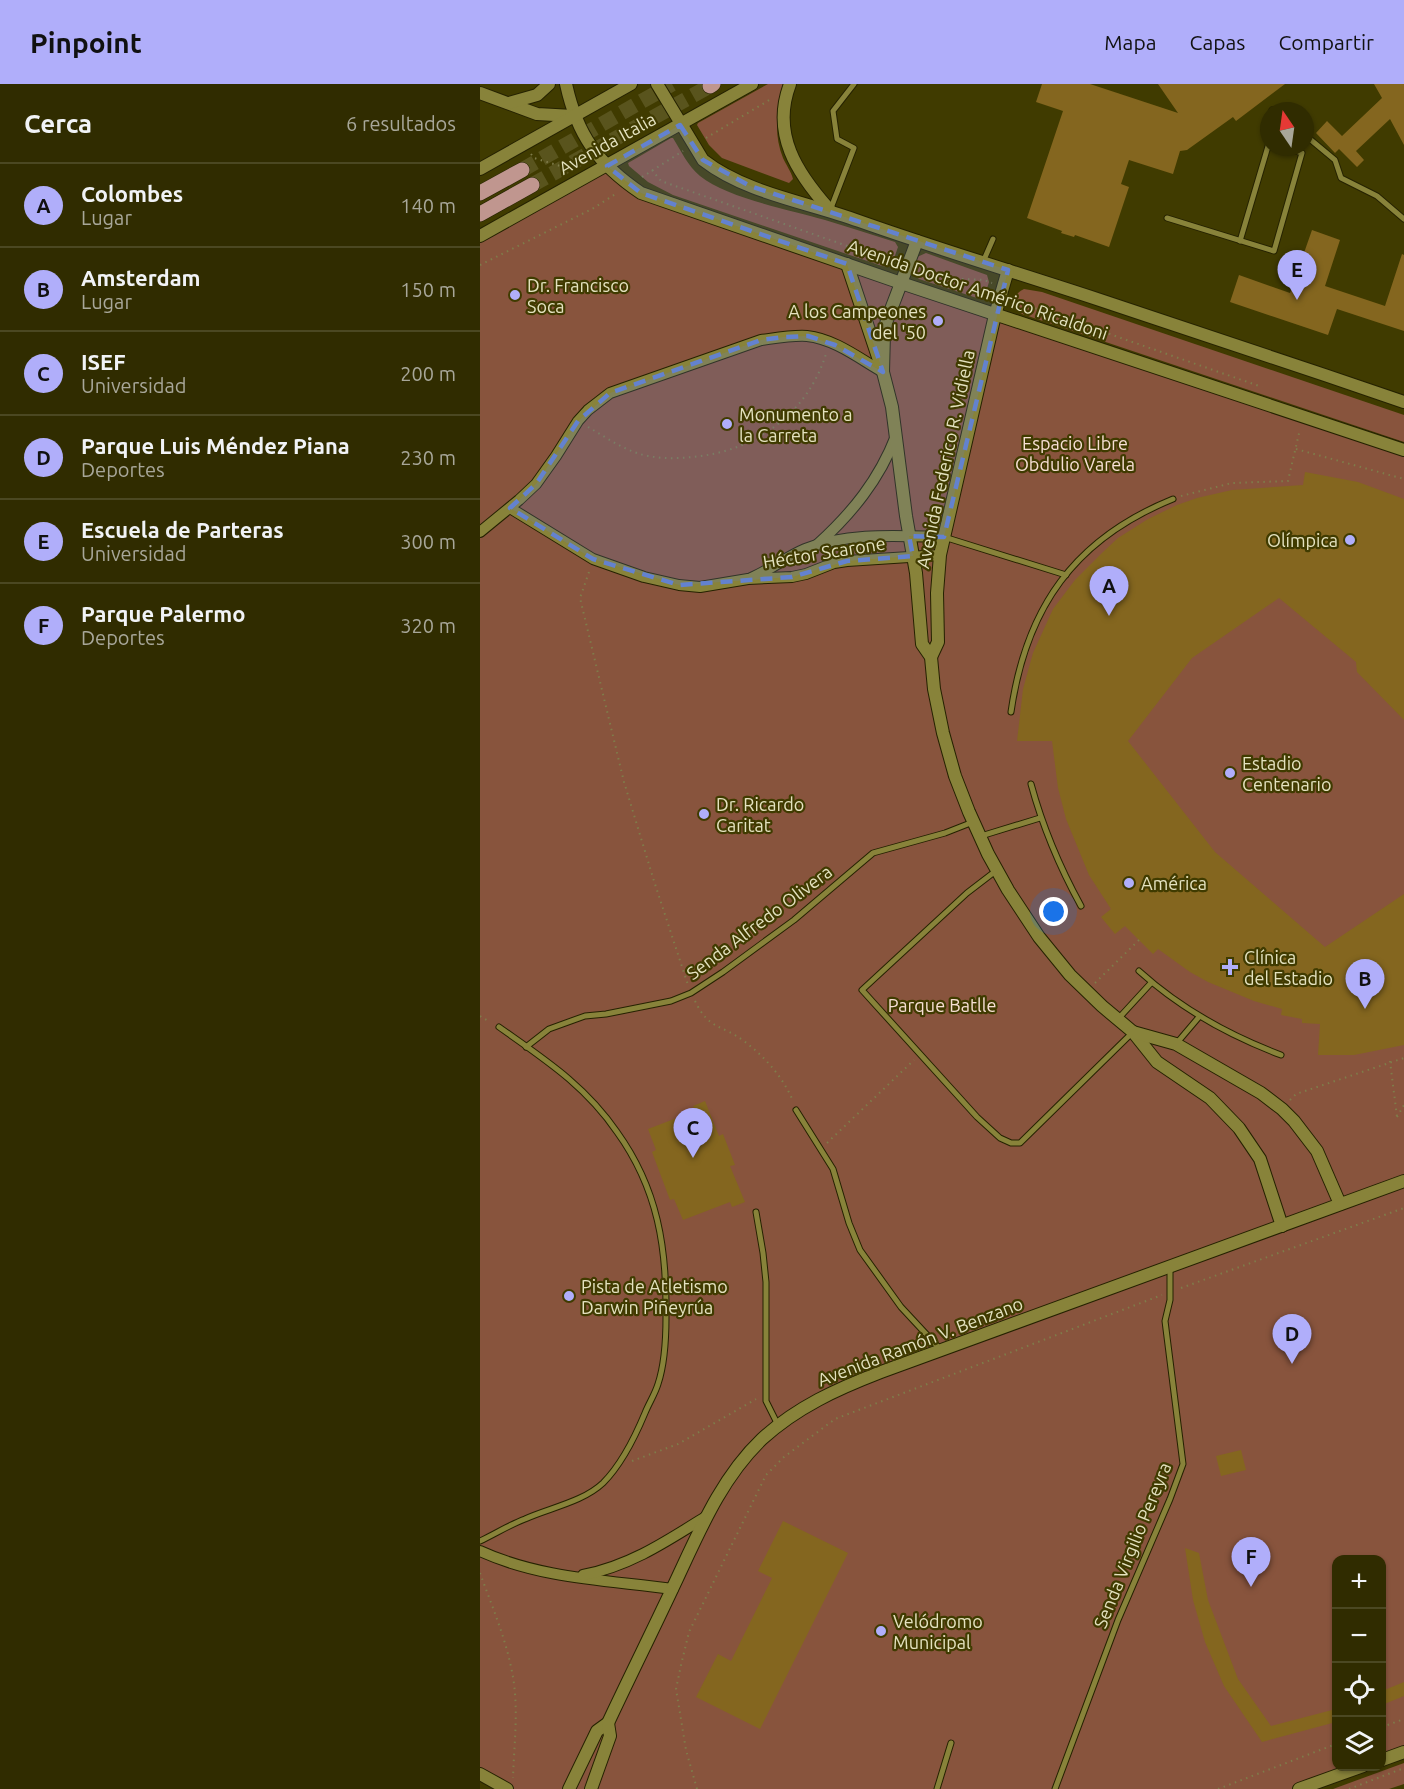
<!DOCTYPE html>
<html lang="es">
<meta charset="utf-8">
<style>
body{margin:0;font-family:Ubuntu,sans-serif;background:#3c380f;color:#f1f3f6}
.controls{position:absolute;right:18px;bottom:18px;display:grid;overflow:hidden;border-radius:12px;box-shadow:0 2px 4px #0004}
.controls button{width:54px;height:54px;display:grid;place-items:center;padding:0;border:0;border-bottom:2px solid #4b4822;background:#302c00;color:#f1f3f6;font:30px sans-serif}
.compass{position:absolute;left:780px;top:18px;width:54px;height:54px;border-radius:50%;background:#302c00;box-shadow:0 2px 4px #0004;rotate:347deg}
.you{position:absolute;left:574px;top:828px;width:21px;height:21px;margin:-15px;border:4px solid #fff;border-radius:50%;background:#1a73e8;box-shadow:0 0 0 9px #1a73e833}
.badge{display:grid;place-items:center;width:39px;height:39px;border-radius:50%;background:#b0aefa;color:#111;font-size:20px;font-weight:700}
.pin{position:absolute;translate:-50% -50px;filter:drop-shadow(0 2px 3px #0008)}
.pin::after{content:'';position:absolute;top:32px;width:21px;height:18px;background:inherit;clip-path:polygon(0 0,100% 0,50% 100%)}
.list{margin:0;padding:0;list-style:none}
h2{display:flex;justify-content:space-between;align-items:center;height:78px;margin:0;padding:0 24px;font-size:26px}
h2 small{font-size:20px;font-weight:400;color:#a8a799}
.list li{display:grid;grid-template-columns:39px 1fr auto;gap:18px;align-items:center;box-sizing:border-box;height:84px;padding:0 24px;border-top:2px solid #4b4822}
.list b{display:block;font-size:22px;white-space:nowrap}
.list p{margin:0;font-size:20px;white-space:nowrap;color:#a8a799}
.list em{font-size:20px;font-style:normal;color:#a8a799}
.icon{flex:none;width:33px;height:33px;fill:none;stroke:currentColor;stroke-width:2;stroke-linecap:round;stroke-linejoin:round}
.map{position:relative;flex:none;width:924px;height:1705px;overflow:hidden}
header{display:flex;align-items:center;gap:36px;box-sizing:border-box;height:84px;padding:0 30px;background:#b0aefa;color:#111}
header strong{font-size:28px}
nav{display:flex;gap:33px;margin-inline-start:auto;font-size:21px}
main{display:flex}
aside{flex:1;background:#302c00}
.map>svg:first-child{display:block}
.green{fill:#88543d}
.building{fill:#84661f}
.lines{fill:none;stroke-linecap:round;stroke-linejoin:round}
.primary-tunnel{stroke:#59541d;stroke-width:15;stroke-dasharray:15 8;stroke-linecap:butt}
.service-casing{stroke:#252200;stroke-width:7}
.minor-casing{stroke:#252200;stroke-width:12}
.tertiary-casing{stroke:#252200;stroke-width:14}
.primary-casing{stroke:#252200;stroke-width:16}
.path{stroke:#7f7c4a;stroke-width:2;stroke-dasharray:1.5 4.5;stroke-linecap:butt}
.service{stroke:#88833a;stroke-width:5}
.minor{stroke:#88833a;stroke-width:10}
.tertiary{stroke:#88833a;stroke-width:12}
.primary{stroke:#c0968f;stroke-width:15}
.marked{fill:#6382cf;fill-opacity:0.2;stroke:#6382cf;stroke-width:4.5;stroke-dasharray:12 8;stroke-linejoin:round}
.poi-dot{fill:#b0aefa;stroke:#403b00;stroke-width:2}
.labels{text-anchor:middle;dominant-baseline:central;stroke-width:4.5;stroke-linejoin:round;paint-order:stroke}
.street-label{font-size:18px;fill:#e4e2bf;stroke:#403b00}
.poi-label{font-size:18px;fill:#e4e2bf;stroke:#403b00;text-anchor:start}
.park-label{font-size:18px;fill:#f7dfd4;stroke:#403b00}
</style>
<header>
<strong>Pinpoint</strong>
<nav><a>Mapa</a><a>Capas</a><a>Compartir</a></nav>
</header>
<main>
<aside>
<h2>Cerca<small>6 resultados</small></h2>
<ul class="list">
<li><span class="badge">A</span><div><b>Colombes</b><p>Lugar</p></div><em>140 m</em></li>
<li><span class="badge">B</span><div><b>Amsterdam</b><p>Lugar</p></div><em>150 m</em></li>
<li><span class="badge">C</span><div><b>ISEF</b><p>Universidad</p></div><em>200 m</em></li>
<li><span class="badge">D</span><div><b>Parque Luis Méndez Piana</b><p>Deportes</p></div><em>230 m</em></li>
<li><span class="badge">E</span><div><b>Escuela de Parteras</b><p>Universidad</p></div><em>300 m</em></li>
<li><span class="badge">F</span><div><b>Parque Palermo</b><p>Deportes</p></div><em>320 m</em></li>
</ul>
</aside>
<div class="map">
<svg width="924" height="1705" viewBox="0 0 924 1705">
<rect width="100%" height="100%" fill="#403b00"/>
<g class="green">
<path d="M288,0H304C297,25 293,49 303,74C306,81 311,87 313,95L309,99L242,74L229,61L217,41L218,39Z"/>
<path d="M191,54H193C201,67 208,82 220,92C247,114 310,126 345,136C369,143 392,151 415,158L418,163L411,183L402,182L193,111L168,98L149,82L148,79Z"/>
<path d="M127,82L149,101L924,366V1668L902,1676V1476H856V1682L883,1683L819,1705H27L0,1690V152Z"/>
<path d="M446,169L507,191L509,198L505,211L497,214L439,195C431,188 434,182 437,173Z"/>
<path d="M544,205L562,208L924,331V358L542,230L535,225C533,216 535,209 544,205Z"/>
<path d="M924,1679V1700L909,1705H853Z"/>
</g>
<g class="building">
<path d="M562,0H610L698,29L678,0H805L756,37L753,33L707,66L700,67L693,90L649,76L641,100L649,103L629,163L595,151L594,153L581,149L582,147L547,134L583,27L556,18Z"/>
<path d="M894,0H924V61L910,35L876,67L884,76L877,83L859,65L855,69L836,49L847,37L862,52L902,14Z"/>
<path d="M832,146L860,156L845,202L905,222L922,170L924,171V247L857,225L848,251L750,218L759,191L810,209Z"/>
<path d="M825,388L878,398L924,415V636L877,588L876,578L799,514L712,574L648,657L735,768L845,863L924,810V961L874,971H838L840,940L822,939V935L801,931L802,925L774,917L728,898L710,888L678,865L673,870L645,842L635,850L621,833L631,825L609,791L586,735L578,704L572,657H537L543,605L553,569L573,525L595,496L623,468L638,454L668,435L697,421L717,414L752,406L823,401Z"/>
<path d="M225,1017L239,1052L243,1050L255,1081L250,1082L265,1118L252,1123L250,1118L203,1136L194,1115L190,1116L172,1068L176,1066L168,1045L215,1027L213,1022Z"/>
<path d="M761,1366L766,1386L741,1392L736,1372Z"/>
<path d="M303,1437L368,1469L280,1645L216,1613L238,1570L251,1577L292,1494L278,1487Z"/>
<path d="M705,1464L719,1469L728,1516L758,1595L791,1642L856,1625V1638L782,1658L744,1602L725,1558L713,1516Z"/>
<path d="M924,1598V1612L902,1621V1607Z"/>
</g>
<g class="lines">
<g class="primary-tunnel">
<path d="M42,86L192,0"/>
<path d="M52,101L230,2"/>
</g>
<g class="service-casing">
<g id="service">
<path d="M792,26L793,27"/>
<path d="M825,51L855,76L861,94L897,112L924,135"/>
<path d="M351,124L374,64L357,55L353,27L374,0"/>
<path d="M687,134L794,167L822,69L803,63"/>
<path d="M760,157L789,59"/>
<path d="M503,178L513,155"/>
<path d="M464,453L586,491"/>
<path d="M531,628C546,524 594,455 693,415"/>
<path d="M551,700C563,744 579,782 601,822"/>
<path d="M501,752L560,734"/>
<path d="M517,786L487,809L382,906L497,1033L520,1054L531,1059H540L652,949"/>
<path d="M659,887C701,925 748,951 801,971"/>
<path d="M638,935L671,899"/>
<path d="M696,960L719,933"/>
<path d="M46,963L69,945L105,932L126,930L191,917L211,909L243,888L314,836L393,769L465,749L493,738"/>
<path d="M316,1026L353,1085L369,1139L380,1166L421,1223L460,1265"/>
<path d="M276,1128L283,1169L286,1198V1317L298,1341"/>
<path d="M0,1457C15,1450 29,1441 45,1435C69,1424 103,1418 123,1399C142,1380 155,1353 165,1329C169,1319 175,1310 178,1300C185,1279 186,1255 186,1233C187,1164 178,1105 137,1048C105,1001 64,975 19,943"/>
<path d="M457,1705L471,1659"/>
<path d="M575,1705L638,1536L690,1415L703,1380L685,1237L690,1216V1183"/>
</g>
</g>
<g class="minor-casing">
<g id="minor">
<path d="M30,424L113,475L164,493L199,501L220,503L268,495L312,493L326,490L354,479L367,477L460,471"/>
<path d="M0,448L39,416L56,400L76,372L98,337L108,326L130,309L281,256C296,254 312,251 327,252C355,255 380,275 403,288"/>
<path d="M338,460C372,429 399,396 416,352"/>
<path d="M271,494C290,486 306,473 325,465C368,448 419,452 464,453"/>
<path d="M0,1467C61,1495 127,1496 193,1505"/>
<path d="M103,1491C150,1482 187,1457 227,1432"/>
</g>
</g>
<g class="tertiary-casing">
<g id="tertiary">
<path d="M86,0C97,51 118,80 161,109L421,199L924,366"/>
<path d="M177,0L223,76C267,110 328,118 379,137C458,165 538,189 617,215C720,249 822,283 924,318"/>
<path d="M310,0C291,50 317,89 349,125"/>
<path d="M0,9L57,30L93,32"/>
<path d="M29,19L57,11L69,0"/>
<path d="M0,85L151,0"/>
<path d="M0,152L272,0"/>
<path d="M437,157L407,236L404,249L403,288L412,323L426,432L436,489L442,560L451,573L454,605L463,649L475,692L489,728L508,770L528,806L559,853L590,891L622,922L653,948L677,978L730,1014L759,1044L780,1075L802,1142"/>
<path d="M367,180L400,279"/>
<path d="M451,573L458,558L457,509L460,471L515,231L528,186"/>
<path d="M653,948L696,960L781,1009L802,1025L814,1037L837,1067L860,1120"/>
<path d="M902,1676L924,1668"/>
<path d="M0,1690L27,1705"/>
<path d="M89,1705L117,1647L128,1639C150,1592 173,1546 195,1499C219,1448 241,1394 282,1355C317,1323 357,1305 401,1288L924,1097"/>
<path d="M111,1705L130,1652L128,1639"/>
<path d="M819,1705L883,1682"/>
</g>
</g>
<g class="primary-casing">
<g id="primary">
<path d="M230,2L233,0"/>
<path d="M0,109L42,86"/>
<path d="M0,130L52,101"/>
</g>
</g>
<g class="path">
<path d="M226,54L291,15"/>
<path d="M51,70L54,74L90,85"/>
<path d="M172,86L181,97L416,179"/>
<path d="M162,93L203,67"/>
<path d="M0,181L112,125L137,109"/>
<path d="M441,187L464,194L504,196L512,199"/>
<path d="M535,212L546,221L782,303"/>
<path d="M108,343C124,352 139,363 157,369C174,375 194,375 212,373C273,368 327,331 346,270"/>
<path d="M816,365L924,395"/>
<path d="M701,412L752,399L808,397L820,345"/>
<path d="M109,488L100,514L144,698L174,797L208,901"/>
<path d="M615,899L659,856"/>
<path d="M215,917C229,946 241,940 264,957C285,973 303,993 313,1017"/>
<path d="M0,932L10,938"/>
<path d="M910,977L917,1033"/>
<path d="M810,1016L816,1010L924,974"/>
<path d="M917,1033L924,1021"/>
<path d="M347,1059L434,976"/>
<path d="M701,1204L924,1124"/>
<path d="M152,1377L198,1360L276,1315"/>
<path d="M0,1489C13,1525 29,1562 34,1600C38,1631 34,1663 33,1694"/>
<path d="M902,1643L924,1635"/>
<path d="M217,1705L206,1666L196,1605L201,1581L209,1548L286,1391L304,1373L355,1335L682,1211"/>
<path d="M738,1705L856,1660"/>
<path d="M869,1705L924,1684"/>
</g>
<use href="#service" class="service"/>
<use href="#minor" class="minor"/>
<use href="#tertiary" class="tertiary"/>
<use href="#primary" class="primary"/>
</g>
<path class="marked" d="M200,41L223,76L270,102L528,186L464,453L429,452L433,472L367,477L312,493L199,501L113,475L30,424L56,400L98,337L130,309L281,256L304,253L328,252L355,261L403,288L367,180L161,109L127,82Z"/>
<g class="poi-dot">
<circle cx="35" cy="211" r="6"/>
<circle cx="458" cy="237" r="6"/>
<circle cx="247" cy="340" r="6"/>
<circle cx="870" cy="456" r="6"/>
<circle cx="750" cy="689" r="6"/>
<circle cx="224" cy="730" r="6"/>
<circle cx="649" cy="799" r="6"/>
<path d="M747 874h6v6h6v6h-6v6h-6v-6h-6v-6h6z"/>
<circle cx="89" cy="1212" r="6"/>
<circle cx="401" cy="1547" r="6"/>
</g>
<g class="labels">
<g class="street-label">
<text transform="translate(127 59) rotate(-29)">Avenida Italia</text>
<text transform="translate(498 205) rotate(19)">Avenida Doctor Américo Ricaldoni</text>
<text transform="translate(465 375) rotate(-78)">Avenida Federico R. Vidiella</text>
<text transform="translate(344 468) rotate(-9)">Héctor Scarone</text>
<text transform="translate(279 838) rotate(-37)">Senda Alfredo Olivera</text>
<text transform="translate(440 1257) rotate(-21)">Avenida Ramón V. Benzano</text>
<text transform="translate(652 1461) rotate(-68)">Senda Virgilio Pereyra</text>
</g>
<g class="poi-label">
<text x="47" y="201">Dr. Francisco<tspan x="47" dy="21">Soca</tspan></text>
<text x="446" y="227" text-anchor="end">A los Campeones<tspan x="446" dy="21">del '50</tspan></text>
<text x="259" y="330">Monumento a<tspan x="259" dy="21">la Carreta</tspan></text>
<text x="858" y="456" text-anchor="end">Olímpica</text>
<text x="762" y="679">Estadio<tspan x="762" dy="21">Centenario</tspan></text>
<text x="236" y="720">Dr. Ricardo<tspan x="236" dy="21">Caritat</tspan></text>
<text x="661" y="799">América</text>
<text x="764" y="873">Clínica<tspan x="764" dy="21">del Estadio</tspan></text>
<text x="101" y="1202">Pista de Atletismo<tspan x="101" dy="21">Darwin Piñeyrúa</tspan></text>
<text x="413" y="1537">Velódromo<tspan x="413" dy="21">Municipal</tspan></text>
</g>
<g class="park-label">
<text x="595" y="359">Espacio Libre<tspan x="595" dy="21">Obdulio Varela</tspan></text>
<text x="462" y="921">Parque Batlle</text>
</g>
</g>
</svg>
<div class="controls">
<button>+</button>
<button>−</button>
<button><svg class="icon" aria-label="locate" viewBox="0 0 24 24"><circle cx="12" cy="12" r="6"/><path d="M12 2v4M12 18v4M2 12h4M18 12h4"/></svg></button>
<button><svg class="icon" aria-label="layers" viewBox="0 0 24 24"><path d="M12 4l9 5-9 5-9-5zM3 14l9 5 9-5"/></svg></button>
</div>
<svg class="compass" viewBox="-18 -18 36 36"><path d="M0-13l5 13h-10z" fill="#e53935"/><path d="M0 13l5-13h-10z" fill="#a8a799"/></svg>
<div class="you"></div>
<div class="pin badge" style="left:629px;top:532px">A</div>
<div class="pin badge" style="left:885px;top:925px">B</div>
<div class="pin badge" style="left:213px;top:1074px">C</div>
<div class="pin badge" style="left:812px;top:1280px">D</div>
<div class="pin badge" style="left:817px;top:216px">E</div>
<div class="pin badge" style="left:771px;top:1503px">F</div>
</div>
</main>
